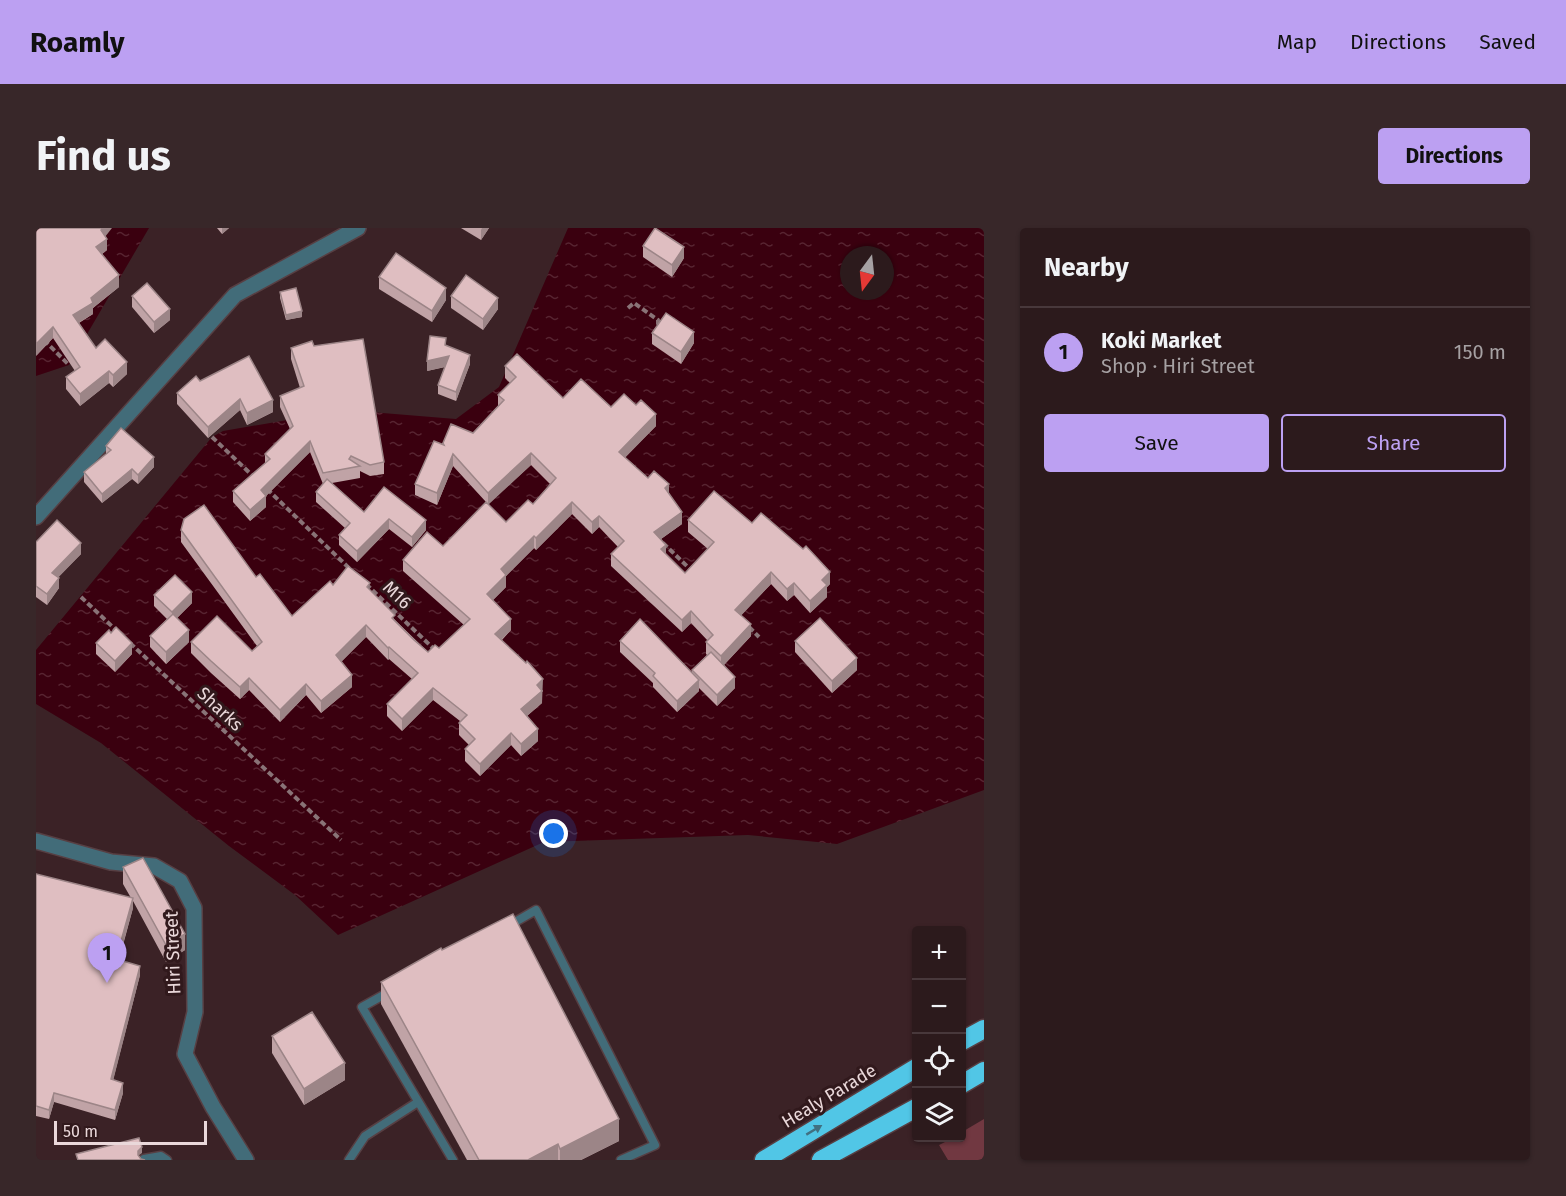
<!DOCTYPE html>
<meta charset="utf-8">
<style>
body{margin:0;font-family:"Fira Sans",sans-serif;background:#382729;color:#f1f3f6}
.controls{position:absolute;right:18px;bottom:18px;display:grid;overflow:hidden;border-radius:6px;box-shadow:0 2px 4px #0004}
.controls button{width:54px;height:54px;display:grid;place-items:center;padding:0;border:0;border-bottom:2px solid #48383b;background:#2c1a1c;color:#f1f3f6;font:30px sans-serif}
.compass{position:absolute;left:804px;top:18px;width:54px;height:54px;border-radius:50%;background:#2c1a1c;box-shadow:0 2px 4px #0004;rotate:195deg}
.scale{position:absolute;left:18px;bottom:15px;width:153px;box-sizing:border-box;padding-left:6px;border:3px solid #ead8da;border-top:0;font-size:16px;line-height:21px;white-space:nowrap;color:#ead8da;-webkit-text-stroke:4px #31191c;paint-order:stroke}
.you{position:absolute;left:518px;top:606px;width:21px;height:21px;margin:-15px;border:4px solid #fff;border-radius:50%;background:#1a73e8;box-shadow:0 0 0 9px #1a73e833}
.badge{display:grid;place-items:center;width:39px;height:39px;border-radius:50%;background:#bca0f2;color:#111;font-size:20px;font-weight:700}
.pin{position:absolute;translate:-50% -50px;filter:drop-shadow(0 2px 3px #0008)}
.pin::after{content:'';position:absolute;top:32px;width:21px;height:18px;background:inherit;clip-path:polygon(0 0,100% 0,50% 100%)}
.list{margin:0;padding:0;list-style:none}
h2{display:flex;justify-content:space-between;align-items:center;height:78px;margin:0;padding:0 24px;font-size:26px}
h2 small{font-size:20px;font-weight:400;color:#a6a1a3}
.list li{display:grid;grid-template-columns:39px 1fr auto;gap:18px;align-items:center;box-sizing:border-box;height:90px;padding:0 24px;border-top:2px solid #48383b}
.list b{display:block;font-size:22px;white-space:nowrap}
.list p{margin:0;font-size:20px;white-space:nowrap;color:#a6a1a3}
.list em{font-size:20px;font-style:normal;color:#a6a1a3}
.actions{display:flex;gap:12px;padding:18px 24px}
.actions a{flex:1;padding:14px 0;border:2px solid #bca0f2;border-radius:6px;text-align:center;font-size:21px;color:#bca0f2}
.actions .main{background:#bca0f2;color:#111}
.icon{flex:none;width:33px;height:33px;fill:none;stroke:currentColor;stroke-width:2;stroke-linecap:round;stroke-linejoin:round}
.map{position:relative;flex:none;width:948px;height:932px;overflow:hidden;border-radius:6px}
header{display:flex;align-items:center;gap:36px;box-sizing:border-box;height:84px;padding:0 30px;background:#bca0f2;color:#111}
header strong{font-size:28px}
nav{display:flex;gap:33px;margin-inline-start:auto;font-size:21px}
.intro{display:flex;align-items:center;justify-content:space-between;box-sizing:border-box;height:144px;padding:0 36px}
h1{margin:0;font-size:42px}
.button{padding:15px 27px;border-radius:6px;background:#bca0f2;color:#111;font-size:21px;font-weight:700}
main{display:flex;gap:36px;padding:0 36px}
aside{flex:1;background:#2c1a1c;border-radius:6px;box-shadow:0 2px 4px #0004}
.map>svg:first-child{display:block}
.grass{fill:#713841}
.water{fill:url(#water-ripples);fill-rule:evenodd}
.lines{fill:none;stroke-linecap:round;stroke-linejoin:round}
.lane-casing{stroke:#573f43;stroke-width:11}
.street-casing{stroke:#573f43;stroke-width:18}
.highway-casing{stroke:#573f43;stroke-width:21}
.path{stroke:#897377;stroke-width:4;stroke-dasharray:6 3;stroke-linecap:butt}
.lane{stroke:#426c79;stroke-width:8}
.street{stroke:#426c79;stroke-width:15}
.highway{stroke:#51c6e6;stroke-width:18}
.wall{fill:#c0a3a6;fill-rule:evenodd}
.shaded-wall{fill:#9c8587}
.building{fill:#dfbec1;stroke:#9c8587;stroke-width:1.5}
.oneway{fill:#417081}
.labels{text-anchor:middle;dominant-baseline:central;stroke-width:6;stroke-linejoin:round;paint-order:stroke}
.street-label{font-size:18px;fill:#ead8da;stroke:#31191c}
</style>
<header>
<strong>Roamly</strong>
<nav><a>Map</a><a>Directions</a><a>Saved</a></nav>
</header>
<div class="intro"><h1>Find us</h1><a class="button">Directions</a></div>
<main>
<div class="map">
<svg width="948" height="932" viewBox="0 0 948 932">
<defs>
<pattern id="water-ripples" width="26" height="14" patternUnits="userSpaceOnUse" patternTransform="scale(1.5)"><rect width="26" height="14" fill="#3a000f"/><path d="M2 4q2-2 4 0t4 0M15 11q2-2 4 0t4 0" fill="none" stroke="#572431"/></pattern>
</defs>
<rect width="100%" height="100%" fill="#3b2226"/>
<path class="grass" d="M948,891V932H912L903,917L917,910H926V904Z"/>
<g class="water">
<path d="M0,0H113L33,137L0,148Z"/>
<path d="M532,0H948V562L801,616L712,607L508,614L302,707L259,667L193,618L65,515L0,476V422L176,209L187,203L310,182L420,191L463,159ZM813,27H849V63H813Z"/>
</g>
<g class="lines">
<g class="lane-casing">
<g id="lane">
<path d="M472,698L500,682L619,917L585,932"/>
<path d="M353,764L326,779L417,932"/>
<path d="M108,931L125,928L131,932"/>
<path d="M313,932L329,908L382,874"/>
</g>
</g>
<g class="street-casing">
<g id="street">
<path d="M0,289L199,67L322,0"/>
<path d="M0,613L75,634L118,638L144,653L158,680L159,784L149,826L177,879L210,932"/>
</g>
</g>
<g class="highway-casing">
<g id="highway">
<path d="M926,813L948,801"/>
<path d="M926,856L948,843"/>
<path d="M728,932L880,840"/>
<path d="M785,932L880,880"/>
</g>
</g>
<g class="path">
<path d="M592,80L598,75L622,92V100"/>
<path d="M8,112L33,137"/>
<path d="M176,209L219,250"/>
<path d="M231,261L314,341"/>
<path d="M627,315L656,343"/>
<path d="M330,356L399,422"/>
<path d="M45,369L82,404"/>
<path d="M713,399L723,409"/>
<path d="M94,415L305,612"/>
</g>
<use href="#lane" class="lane"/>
<use href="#street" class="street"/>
<use href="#highway" class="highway"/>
</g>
<g class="wall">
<path d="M181,0H193L186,6Z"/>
<path d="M425,0H453L445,12Z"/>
<path d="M69,8L71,22L66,26L83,59L57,80V86L43,95L60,120L91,146L77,159L73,155L44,178L30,161V149L39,143L17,110L0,128Z"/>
<path d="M607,18L648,30L636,49L607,29Z"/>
<path d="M343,49L410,72L396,94L343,61Z"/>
<path d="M244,64L266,89L250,92L244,70Z"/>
<path d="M96,68L134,92L118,105L96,79Z"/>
<path d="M415,68L462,81L447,102L415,80Z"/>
<path d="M616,105L658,115L645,136L616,116Z"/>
<path d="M410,117L434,136L420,173L402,166V157L409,139L391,143Z"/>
<path d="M278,118L348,234V246L334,248L324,243V250L296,255L328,284L390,302L376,319L353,301L321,334L303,317V307L309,300L280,274V264L287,256L274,224L230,268V279L214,293L197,274V263L229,235V226L254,201L244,179V168L264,160L255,131V120Z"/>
<path d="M469,138L527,170L575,179L620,198L589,229L612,250L633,265L646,296L625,311L630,326L649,345L672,321L652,304V292L716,295L794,356L791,359V369L774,385L758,367L751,373L735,356L705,387L715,408L688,437L699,460L681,478L663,460V463L641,484L617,459V455L584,424V413L656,445V442L671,427L670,426V414L672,413L655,395L646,404L575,338V326L582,319L563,299L556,306L536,286L500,322L498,320L470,348V359L457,372L475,402L466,412L507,463L506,464V475L491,488L502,513L485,528L475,517L444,548L429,533V521L433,517L423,507V495L424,493L397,472L366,503L351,488V476L376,451L353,431L352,432L330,409L305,434L316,459L285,485L270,467L244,494L213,462L204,471L175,445L155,425V414L216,423L221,418L145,314V302L220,349L256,388L297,357L334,363L359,392L392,424L403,420L428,397L367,343V332L407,318L450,274L417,238L401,277L379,267V256L407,216L437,205L462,178V167L474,155L469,150ZM495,237L514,256L497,276L470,294L452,276Z"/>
<path d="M164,153L237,184L211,197L204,182L172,210L141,176V165Z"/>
<path d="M70,218L118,239L102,256L96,251L66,275L48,254V244L70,226Z"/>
<path d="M0,314L45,326L22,349L23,360L11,377L0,369Z"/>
<path d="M118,367L156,375L141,390L153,414L130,436L114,419V408L131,391L118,378Z"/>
<path d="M759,413L821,442L796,465L759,424Z"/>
<path d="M60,415L96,426L79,444L60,426Z"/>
<path d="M87,639L149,722L130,734L97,673V680L83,732L104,747L77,852L87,865L79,892L18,874L13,891L0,888V646L95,670L87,656Z"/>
<path d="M345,754L583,913L545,932H431L345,776Z"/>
<path d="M236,808L309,852L268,877L236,825Z"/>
</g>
<g class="shaded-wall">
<path d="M67,0H76L65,14V2Z"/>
<path d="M186,0H193L186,6Z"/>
<path d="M446,0H453L445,12V2Z"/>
<path d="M71,11V22L60,31V19Z"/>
<path d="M648,19V30L636,49V37Z"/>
<path d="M83,47V59L57,80V86L37,98V87L55,70Z"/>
<path d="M410,60V72L396,94V83Z"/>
<path d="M462,70V81L447,102V91Z"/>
<path d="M134,81V92L118,105V94Z"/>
<path d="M266,83V89L250,92V87Z"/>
<path d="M17,99V110L0,128V116Z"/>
<path d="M658,104V115L645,136V124Z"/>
<path d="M434,127V136L420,173V164Z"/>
<path d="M413,128V138L391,143V133Z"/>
<path d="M91,134V146L77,159V147Z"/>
<path d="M73,143V155L44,178V166Z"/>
<path d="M204,171V182L172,210V199Z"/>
<path d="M237,172V184L211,197V185Z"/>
<path d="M620,186V198L583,236V224Z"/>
<path d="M274,213V224L230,268V279L214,293V282L225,262Z"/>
<path d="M495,225V237L452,277V265Z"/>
<path d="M417,226V238L401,277V265Z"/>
<path d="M118,229V239L102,256V247Z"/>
<path d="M96,241V251L66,275V266Z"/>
<path d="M633,256V268L629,260Z"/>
<path d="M536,274V286L500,322V310Z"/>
<path d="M646,284V296L618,316V304Z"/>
<path d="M563,288V299L556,306V294Z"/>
<path d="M353,291V301L321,334V323Z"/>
<path d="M390,292V302L376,319V309Z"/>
<path d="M498,308V320L470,348V359L451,378V366L465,341Z"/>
<path d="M45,315V326L16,356V345Z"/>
<path d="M630,317V329L625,321Z"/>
<path d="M735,344V356L699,394V382Z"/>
<path d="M794,344V356L791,359V369L774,385V373L786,352Z"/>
<path d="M23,350V360L11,377V366Z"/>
<path d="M758,355V367L751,373V361Z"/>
<path d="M156,364V375L136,395V384Z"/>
<path d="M655,383V395L646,404V392Z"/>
<path d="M475,391V402L459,418V406Z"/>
<path d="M715,396V408L685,440V428Z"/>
<path d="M330,397V409L300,439V427Z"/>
<path d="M153,402V414L130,436V424Z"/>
<path d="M96,415V426L79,444V433Z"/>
<path d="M353,419V431L352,432V420Z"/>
<path d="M821,430V442L796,465V453Z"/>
<path d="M316,447V459L285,485V473Z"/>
<path d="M699,449V460L681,478V467Z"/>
<path d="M213,450V462L204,471V459Z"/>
<path d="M507,451L506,475L485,493V481L501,457Z"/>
<path d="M663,452V463L641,484V473Z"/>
<path d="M270,456V467L244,494V482Z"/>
<path d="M397,460V472L366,503V491Z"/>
<path d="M502,501V513L485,528V516Z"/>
<path d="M475,505V517L444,548V536Z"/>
<path d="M97,670V680L80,741V731Z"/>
<path d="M149,706V722L130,734V717Z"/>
<path d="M104,738V747L75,861V851Z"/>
<path d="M309,835V852L268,877V861Z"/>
<path d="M87,855V865L79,892V882Z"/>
<path d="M18,865V874L13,891V882Z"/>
<path d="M583,891V913L545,932H524V921Z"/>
<path d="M522,916V932H492Z"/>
<path d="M106,919V925L102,928V923Z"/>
</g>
<g class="building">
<path d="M0,0H67L65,2L71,11L60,19L83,47L55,70L57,75L37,87L60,120L69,111L91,134L77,147L73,143L44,166L30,149L44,139L17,99L0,116Z"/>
<path d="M619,0L648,19L636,37L607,18Z"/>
<path d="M360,25L410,60L396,83L343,49Z"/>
<path d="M430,47L462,70L447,91L415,68Z"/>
<path d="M111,55L134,81L118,94L96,68Z"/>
<path d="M260,60L266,83L250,87L244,64Z"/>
<path d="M630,85L658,104L645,124L616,105Z"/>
<path d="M394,108L410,110L409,117L434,127L420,164L402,157L413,128L391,133Z"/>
<path d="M327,111L348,234L334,237L315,228L313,231L324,238L287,245L274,213L225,262L230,268L214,282L197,263L234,231L229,226L257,198L244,168L268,158L255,120L276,113L278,118Z"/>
<path d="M481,126L527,170L545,151L575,179L588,166L600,177L605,172L620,186L583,224L612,250L618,243L633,256L629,260L646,284L618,304L630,317L625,321L649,345L678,314L652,292L678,263L716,295L725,285L767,321L770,318L794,344L786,352L791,357L774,373L758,355L751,361L735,344L699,382L715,396L685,428L670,414L677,407L655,383L646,392L575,326L588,313L563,288L556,294L536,274L500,310L498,308L465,341L470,347L451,366L475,391L459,406L490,435L491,433L507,451L501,457L506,463L485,481L502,501L485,516L475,505L444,536L429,521L439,511L423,495L431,487L397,460L366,491L351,476L382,445L353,419L352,420L330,397L300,427L316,447L285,473L270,456L244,482L213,450L204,459L175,433L155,414L181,388L216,423L226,414L145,302L148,291L168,277L220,349L224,346L256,388L294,353L297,357L312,338L334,355L331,359L359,387L356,390L378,412L392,424L399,417L403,420L434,391L367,332L391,304L407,318L450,274L470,294L492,272L497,276L520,250L495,225L452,265L417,226L401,265L379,256L398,213L408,217L407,215L415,196L437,205L468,172L462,167L480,149L469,138Z"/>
<path d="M213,128L237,172L211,185L204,171L172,199L141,165L160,148L164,153Z"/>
<path d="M85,200L118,229L102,247L96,241L66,266L48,244L75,222L70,218Z"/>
<path d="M291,251L328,284L348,259L390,292L376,309L353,291L321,323L303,307L314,295L280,264Z"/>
<path d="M21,292L45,315L16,345L23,350L11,366L0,358V314Z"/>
<path d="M139,347L156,364L136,384L118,367Z"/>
<path d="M137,386L153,402L130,424L114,408Z"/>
<path d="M784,390L821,430L796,453L759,413Z"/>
<path d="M604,391L663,452L641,473L617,448L619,445L584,413Z"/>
<path d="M80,399L96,415L79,433L60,415L73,402L75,405Z"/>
<path d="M675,424L699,449L681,467L656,442Z"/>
<path d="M107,630L149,706L130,717L87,639Z"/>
<path d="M0,646L97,670L80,731L104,738L75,851L87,855L79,882L18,865L13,882L0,878Z"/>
<path d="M477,686L583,891L524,921L522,916L492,932H443L345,754L405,720L406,722Z"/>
<path d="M276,784L309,835L268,861L236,808Z"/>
<path d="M103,910L106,919L102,923V927L105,931L109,932H42L40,926Z"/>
</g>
<defs><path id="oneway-solid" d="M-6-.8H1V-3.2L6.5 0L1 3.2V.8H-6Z" transform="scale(1.5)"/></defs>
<use class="oneway" href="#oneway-solid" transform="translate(778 902) rotate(-31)"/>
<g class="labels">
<g class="street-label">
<text transform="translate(361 367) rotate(44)">M16</text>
<text transform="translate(184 481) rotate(43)">Sharks</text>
<text transform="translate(137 725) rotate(-92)">Hiri Street</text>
<text transform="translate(793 868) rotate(-31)">Healy Parade</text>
</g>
</g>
</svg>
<div class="controls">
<button>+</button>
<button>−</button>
<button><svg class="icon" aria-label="locate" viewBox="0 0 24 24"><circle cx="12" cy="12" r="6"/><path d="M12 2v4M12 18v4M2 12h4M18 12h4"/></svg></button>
<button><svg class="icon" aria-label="layers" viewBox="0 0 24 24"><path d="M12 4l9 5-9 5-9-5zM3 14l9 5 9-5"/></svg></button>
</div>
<svg class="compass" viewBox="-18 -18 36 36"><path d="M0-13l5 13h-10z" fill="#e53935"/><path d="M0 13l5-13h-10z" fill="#a6a1a3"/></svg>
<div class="scale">50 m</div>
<div class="you"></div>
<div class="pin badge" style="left:71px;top:755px">1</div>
</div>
<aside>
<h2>Nearby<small></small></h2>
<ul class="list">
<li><span class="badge">1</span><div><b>Koki Market</b><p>Shop · Hiri Street</p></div><em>150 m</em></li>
</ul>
<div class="actions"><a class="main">Save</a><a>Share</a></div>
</aside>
</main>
